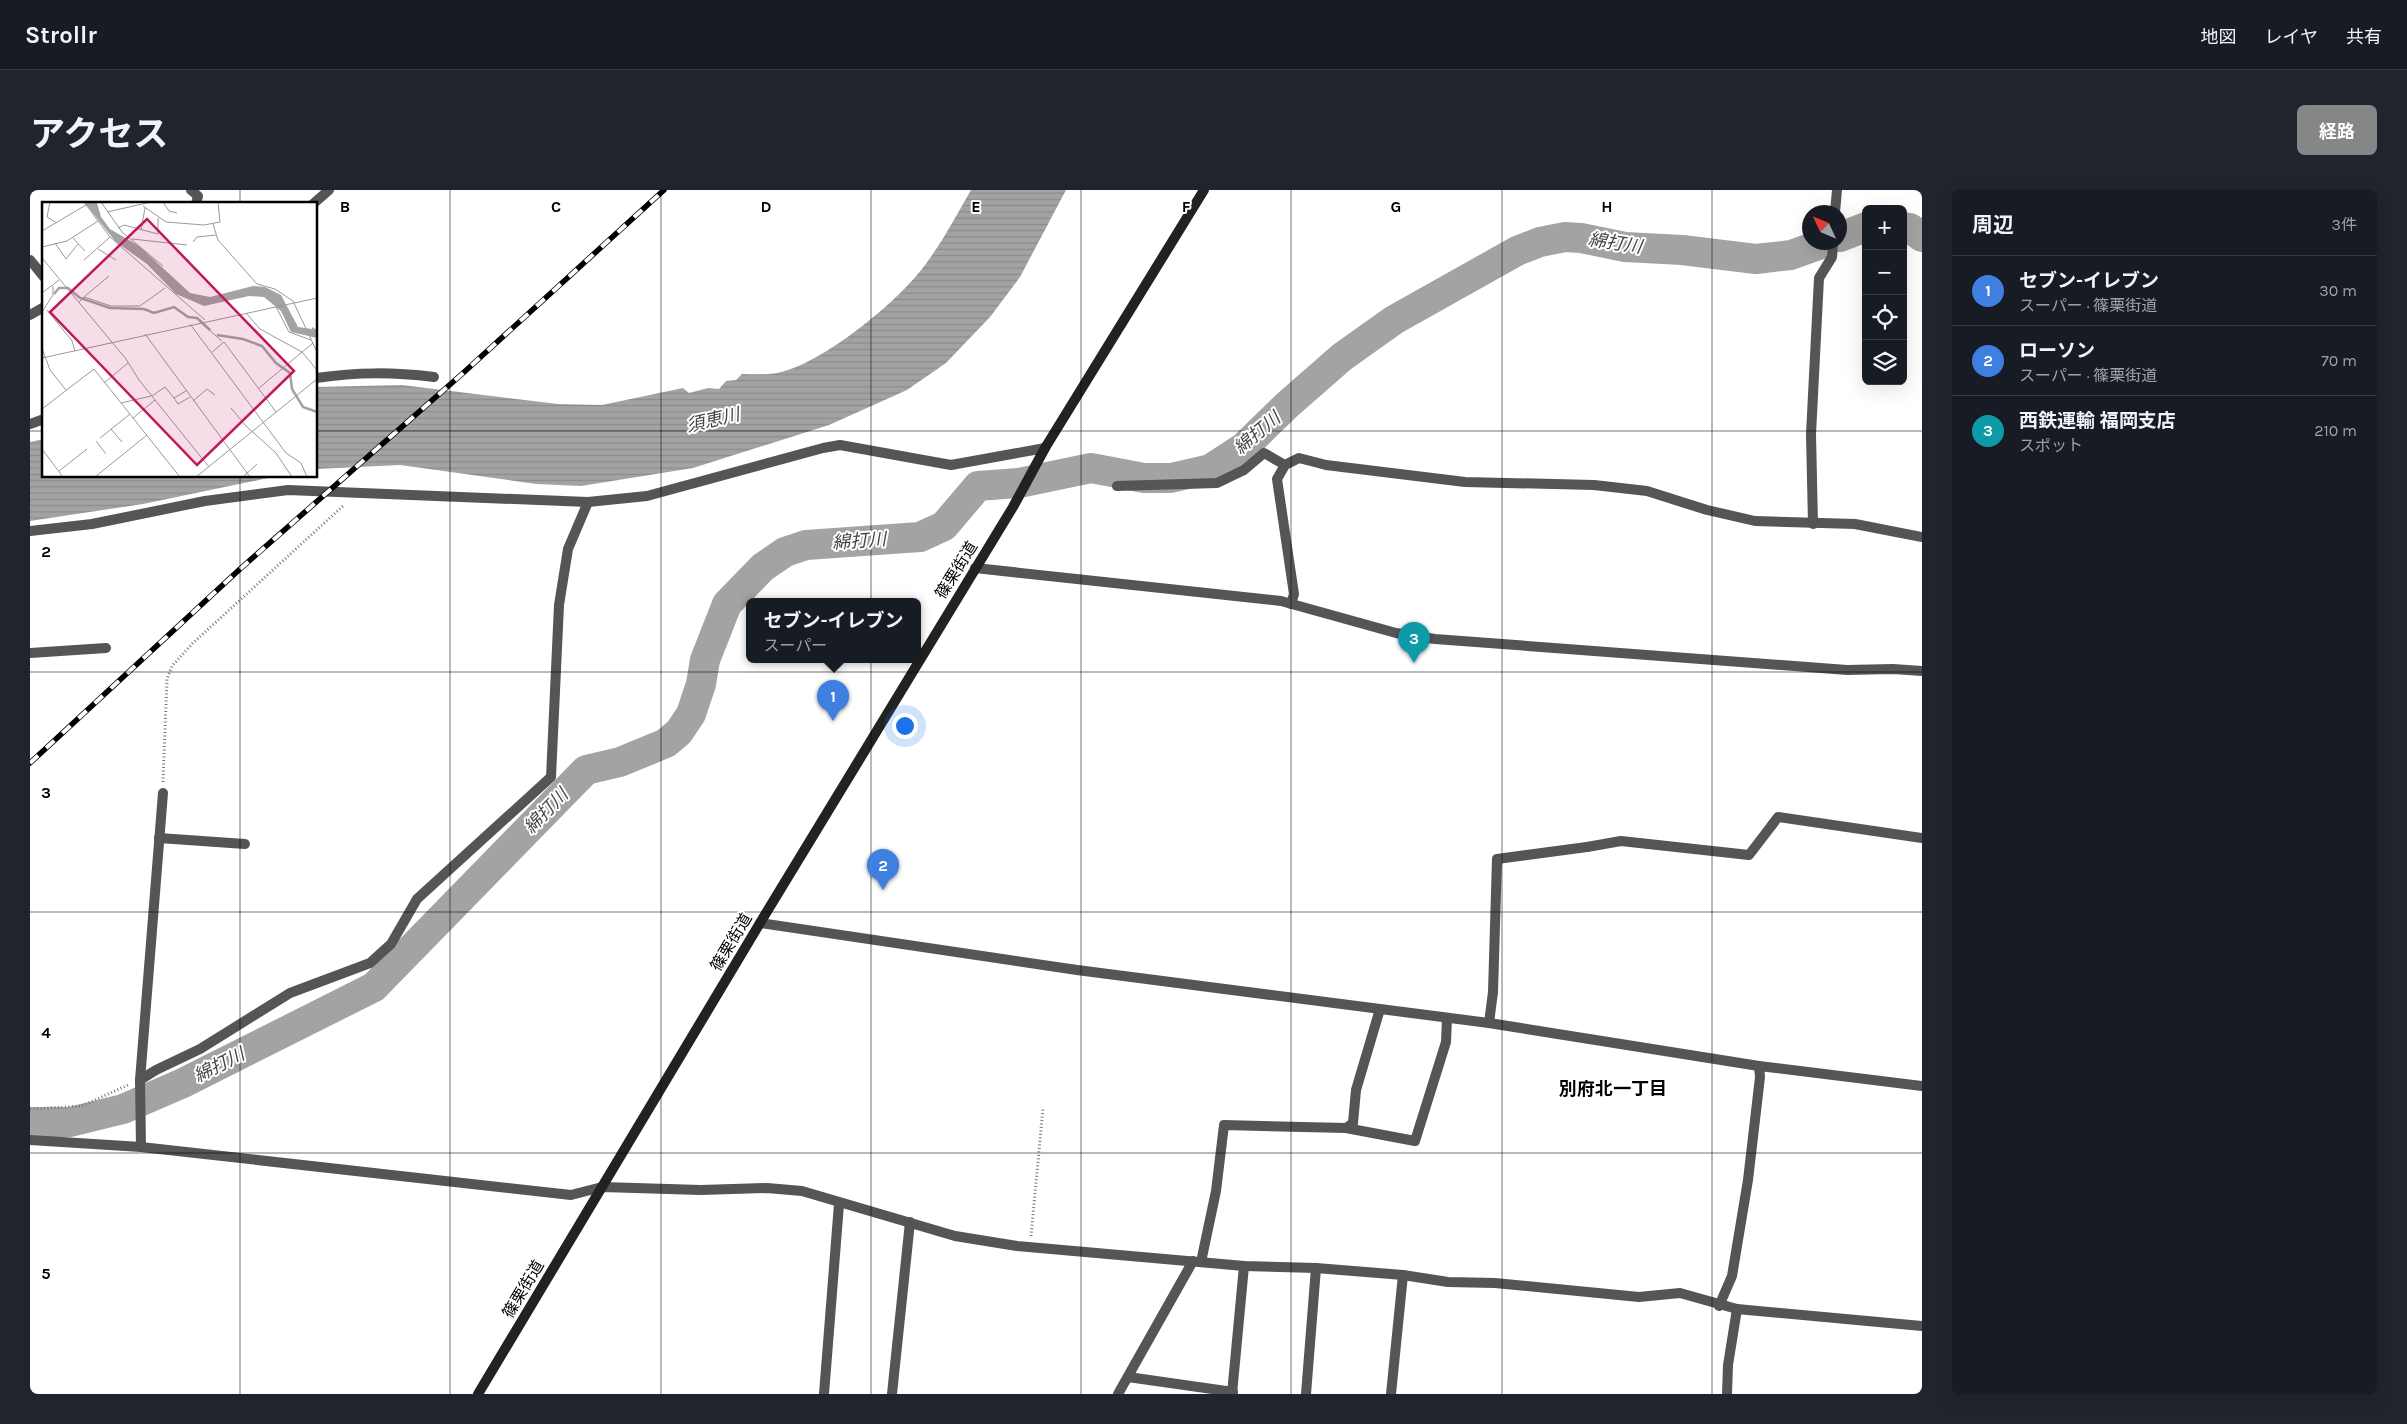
<!DOCTYPE html>
<html lang="ja">
<meta charset="utf-8">
<style>
body{margin:0;font-family:Karla,"Noto Sans JP",sans-serif;background:#20242c;color:#f1f3f6}
.controls{position:absolute;right:15px;top:15px;display:grid;overflow:hidden;border-radius:8px;box-shadow:0 5px 20px #0002}
.controls button{width:45px;height:45px;display:grid;place-items:center;padding:0;border:0;border-bottom:1px solid #363941;background:#171b24;color:#f1f3f6;font:25px sans-serif}
.compass{position:absolute;left:1772px;top:15px;width:45px;height:45px;border-radius:50%;background:#171b24;box-shadow:0 5px 20px #0002;rotate:314deg}
.you{position:absolute;left:874px;top:535px;width:18px;height:18px;margin:-12px;border:4px solid #fff;border-radius:50%;background:#1a73e8;box-shadow:0 0 0 8px #1a73e833}
.badge{display:grid;place-items:center;width:32px;height:32px;border-radius:50%;background:#858687;color:#fff;font-size:16px;font-weight:700}
.pin{position:absolute;translate:-50% -41px;filter:drop-shadow(0 1px 2px #0008)}
.pin::after{content:'';position:absolute;top:26px;width:18px;height:15px;background:inherit;clip-path:polygon(0 0,100% 0,50% 100%)}
.popup{position:absolute;left:716px;top:408px;width:175px;height:65px;box-sizing:border-box;display:grid;place-content:center;border-radius:8px;background:#171b24;filter:drop-shadow(0 1px 4px #0005);font-size:16px;white-space:nowrap;color:#9ea1a6}
.popup b{font-size:19px;color:#f1f3f6}
.popup::after{content:'';position:absolute;left:50%;top:100%;margin-left:-10px;border:10px solid transparent;border-top-color:#171b24}
.list{margin:0;padding:0;list-style:none}
h2{display:flex;justify-content:space-between;align-items:center;height:65px;margin:0;padding:0 20px;font-size:21px}
h2 small{font-size:16px;font-weight:400;color:#9ea1a6}
.list li{display:grid;grid-template-columns:32px 1fr auto;gap:15px;align-items:center;box-sizing:border-box;height:70px;padding:0 20px;border-top:1px solid #363941}
.list b{display:block;font-size:19px;white-space:nowrap}
.list p{margin:0;font-size:16px;white-space:nowrap;color:#9ea1a6}
.list em{font-size:16px;font-style:normal;color:#9ea1a6}
.icon{flex:none;width:28px;height:28px;fill:none;stroke:currentColor;stroke-width:2;stroke-linecap:round;stroke-linejoin:round}
.map{position:relative;flex:none;width:1892px;height:1204px;overflow:hidden;border-radius:8px}
header{display:flex;align-items:center;gap:30px;box-sizing:border-box;height:70px;padding:0 25px;background:#171b24;border-bottom:1px solid #363941}
header strong{font-size:24px}
nav{display:flex;gap:28px;margin-inline-start:auto;font-size:18px}
.intro{display:flex;align-items:center;justify-content:space-between;box-sizing:border-box;height:120px;padding:0 30px}
h1{margin:0;font-size:35px}
.button{padding:12px 22px;border-radius:8px;background:#858687;color:#fff;font-size:18px;font-weight:700}
main{display:flex;gap:30px;padding:0 30px}
aside{flex:1;background:#171b24;border-radius:8px;box-shadow:0 5px 20px #0002}
.map>svg:first-child{display:block}
.water{fill:url(#water-rules)}
.lines{fill:none;stroke-linecap:round;stroke-linejoin:round}
.river{stroke:#a3a3a3;stroke-width:30}
.path{stroke:#777;stroke-width:3;stroke-dasharray:1 2.5;stroke-linecap:butt}
.service{stroke:#555;stroke-width:10}
.minor{stroke:#555;stroke-width:10}
.tertiary{stroke:#555;stroke-width:10}
.secondary{stroke:#222;stroke-width:10}
.rail-casing{stroke:#000;stroke-width:5.5}
.rail{stroke:#fff;stroke-width:4;stroke-dasharray:11;stroke-linecap:butt}
.grid{fill:none;stroke:#000;stroke-width:1;stroke-opacity:0.55}
.labels{text-anchor:middle;dominant-baseline:central;stroke-width:4;stroke-linejoin:round;paint-order:stroke}
.street-label{font-size:16px;fill:#000;stroke:#fff}
.water-label{font-size:18px;font-style:italic;fill:#444;stroke:#fff}
.neighbourhood-label{font-size:18px;font-weight:bold;fill:#000;stroke:#fff}
.inset-river{fill:none;stroke:#a3a3a3;stroke-width:2.5}
.inset-road{fill:none;stroke:#999;stroke-width:1}
.view{fill:#c2185b;fill-opacity:0.15;stroke:#c2185b;stroke-width:2.5}
.inset-edge{fill:none;stroke:#000;stroke-width:2.5}
.grid-label{font-size:16px;text-anchor:middle;font-weight:bold;fill:#000;stroke:#fff;stroke-width:4;stroke-linejoin:round;paint-order:stroke}
</style>
<header>
<strong>Strollr</strong>
<nav><a>地図</a><a>レイヤ</a><a>共有</a></nav>
</header>
<div class="intro"><h1>アクセス</h1><a class="button">経路</a></div>
<main>
<div class="map">
<svg width="1892" height="1204" viewBox="0 0 1892 1204">
<defs>
<pattern id="water-rules" width="6" height="5" patternUnits="userSpaceOnUse" patternTransform="scale(1.25)"><rect width="6" height="5" fill="#a3a3a3"/><path d="M0 2.5h6" fill="none" stroke="#8b8b8b"/></pattern>
</defs>
<rect width="100%" height="100%" fill="#fff"/>
<g class="water">
<path d="M941,0H1036L990,87L960,127L916,173L877,200L799,235L663,278L551,296L506,294L370,275L286,279V197L372,195L528,214L572,215L653,198L659,203L678,198L689,199L696,191L706,190L712,184C723,184 736,185 747,183C791,175 869,111 895,75C913,51 926,26 941,0Z"/>
<path d="M14,249V286H248L113,314L0,331V252Z"/>
</g>
<g class="lines">
<g class="river">
<path d="M1873,37L1880,38L1892,47"/>
<path d="M1810,47L1836,37"/>
<path d="M0,932H40L93,919L153,893L344,797L556,580L590,572L636,553L649,542L661,524L671,494L675,470L697,414L733,377L755,362L776,355L890,347L914,336L948,296L989,293L1061,278L1114,288H1141L1180,279L1214,257L1256,216L1312,167L1364,130L1487,61L1510,52L1535,47L1551,48L1595,57L1652,60L1726,69L1761,65L1797,52"/>
</g>
<g class="path">
<path d="M133,592L137,489L142,476L163,453L314,315"/>
<path d="M0,919L52,916L98,895"/>
<path d="M1001,1046L1013,918"/>
</g>
<g class="service">
<path d="M1557,657L1591,651L1719,665L1742,635"/>
<path d="M1689,1116L1702,1086L1718,990L1730,887L1729,876"/>
<path d="M862,1204L880,1032"/>
<path d="M1276,1204L1286,1078"/>
<path d="M1361,1204L1373,1085"/>
<path d="M1697,1204L1698,1175L1707,1119"/>
</g>
<g class="minor">
<path d="M161,0L168,6L166,14"/>
<path d="M283,14L299,0"/>
<path d="M1805,22L1807,0"/>
<path d="M0,70L14,87"/>
<path d="M0,125L14,117"/>
<path d="M286,188C328,182 362,182 404,187"/>
<path d="M0,234L14,229"/>
<path d="M1087,296L1187,293L1214,280L1234,263L1255,275"/>
<path d="M1783,334L1781,244L1789,88L1802,67L1803,52"/>
<path d="M0,341L62,334L175,311L258,300L558,312L617,306L793,258L810,255L921,275L1015,258"/>
<path d="M945,378L1251,411L1366,443L1405,449L1817,480L1863,479L1892,481"/>
<path d="M1261,414L1264,404L1247,289L1255,275L1269,268L1296,275L1435,292L1564,295L1617,301L1677,320L1725,331L1825,334L1892,347"/>
<path d="M0,463L76,458"/>
<path d="M1742,635L1748,627L1892,648"/>
<path d="M129,648L215,654"/>
<path d="M1459,833L1463,802L1467,669L1557,657"/>
<path d="M110,890L133,603"/>
<path d="M1316,938L1385,951L1416,852L1417,828"/>
<path d="M0,950L111,957L541,1005L572,997L671,1000L737,998L772,1001L925,1046L987,1056L1214,1076L1286,1078L1373,1085L1418,1092L1465,1093L1609,1107L1650,1103L1707,1119L1892,1136"/>
<path d="M111,957L110,890L126,880L170,859L260,803L340,773L361,754L387,709L521,587L529,415L538,359L558,312"/>
<path d="M1171,1072L1186,1001L1194,935L1316,938L1323,933L1326,900L1350,819"/>
<path d="M1098,1187L1203,1202"/>
<path d="M794,1204L809,1014"/>
<path d="M1088,1204L1163,1071"/>
<path d="M1202,1204L1214,1076"/>
</g>
<path class="tertiary" d="M730,733L1047,780L1459,833L1729,876L1892,896"/>
<path class="secondary" d="M448,1204L730,733L983,317L1015,258L1174,0"/>
<g class="rail-casing">
<path id="rail" d="M0,573L210,379L432,184L634,0"/>
</g>
<use href="#rail" class="rail"/>
</g>
<path class="grid" d="M210,0V14M420,0V1204M631,0V1204M841,0V1204M1051,0V1204M1261,0V1204M1472,0V1204M1682,0V1204M0,241H14M286,241H1892M210,286V1204M0,482H1892M0,722H1892M0,963H1892"/>
<g class="labels">
<g class="street-label">
<text transform="translate(926 380) rotate(-58)">篠栗街道</text>
<text transform="translate(701 752) rotate(-59)">篠栗街道</text>
<text transform="translate(493 1099) rotate(-59)">篠栗街道</text>
</g>
<g class="water-label">
<text transform="translate(1585 53) rotate(9)">綿打川</text>
<text transform="translate(683 230) rotate(-13)">須恵川</text>
<text transform="translate(1227 243) rotate(-40)">綿打川</text>
<text transform="translate(829 351) rotate(-4)">綿打川</text>
<text transform="translate(516 621) rotate(-46)">綿打川</text>
<text transform="translate(189 875) rotate(-27)">綿打川</text>
</g>
<g class="neighbourhood-label">
<text x="1583" y="899">別府北一丁目</text>
</g>
</g>
<g transform="translate(12 12)">
<rect width="275" height="275" fill="#fff"/>
<path d="M43,1H55L59,15L68,27L97,44L148,91L168,95L211,84L223,85L239,93L256,125L270,127V125L275,128V136L249,130L239,109L222,95L207,94L162,104L134,92L105,62L73,39Z" fill="#a3a3a3"/>
<path class="inset-river" d="M12,92L17,86H26L38,96L68,106L102,107L112,111L132,105L146,115L155,116L168,128M175,133L201,137L220,144L234,161L248,171L250,187L261,205L275,210"/>
<path class="inset-road" d="M8,0L5,15L15,21M42,0L68,35L163,118M59,0L80,30L121,64M121,0L127,9L135,11M101,4L124,20L162,23L178,20L176,0M65,10L109,0M171,22L176,38L215,82L233,87L251,99M76,26L82,23L116,32V16M99,28L103,6M0,29L49,0M31,36L43,49M90,37L145,43M151,40L155,35L174,33M13,41L24,57L36,42M0,45L25,39L56,19M56,47L74,58M0,56L84,157L97,178L167,265M42,58L68,35M0,91L17,78M42,95L67,74M251,99L275,150M37,100L42,95L69,104H98L123,86M234,105L247,130L269,138M5,108L30,139L33,149M0,110L11,93V84M204,111L218,127L260,150L275,168M148,122L244,251L259,261L265,275M166,127L180,139M103,132L208,275M0,146L8,168L24,188M170,150L182,140L234,210M0,156L275,96M62,181L86,161M217,186L271,141M110,194L123,185L132,196L144,189M132,196L136,202L148,195M151,199L165,187L173,193M79,201L109,194M189,206L204,224L234,251L250,275M0,207L52,167L138,275M91,216L113,198M69,227L80,240M58,236L88,212M54,239L64,252M0,247L21,275M17,269L45,247M53,275L105,233M154,275L275,177M201,275L215,262"/>
<path class="view" d="M105,17L252,169L155,263L8,110Z"/>
<rect width="275" height="275" class="inset-edge"/>
</g>
<g class="grid-label">
<text x="315" y="22">B</text>
<text x="526" y="22">C</text>
<text x="736" y="22">D</text>
<text x="946" y="22">E</text>
<text x="1156" y="22">F</text>
<text x="1366" y="22">G</text>
<text x="1577" y="22">H</text>
<text x="16" y="367">2</text>
<text x="16" y="608">3</text>
<text x="16" y="848">4</text>
<text x="16" y="1089">5</text>
</g>
</svg>
<div class="controls">
<button>+</button>
<button>−</button>
<button><svg class="icon" aria-label="locate" viewBox="0 0 24 24"><circle cx="12" cy="12" r="6"/><path d="M12 2v4M12 18v4M2 12h4M18 12h4"/></svg></button>
<button><svg class="icon" aria-label="layers" viewBox="0 0 24 24"><path d="M12 4l9 5-9 5-9-5zM3 14l9 5 9-5"/></svg></button>
</div>
<svg class="compass" viewBox="-18 -18 36 36"><path d="M0-13l5 13h-10z" fill="#e53935"/><path d="M0 13l5-13h-10z" fill="#9ea1a6"/></svg>
<div class="you"></div>
<div class="pin badge" style="left:803px;top:531px;background:#3f7fe0">1</div>
<div class="popup"><b>セブン-イレブン</b>スーパー</div>
<div class="pin badge" style="left:853px;top:700px;background:#3f7fe0">2</div>
<div class="pin badge" style="left:1384px;top:473px;background:#0f9aa8">3</div>
</div>
<aside>
<h2>周辺<small>3件</small></h2>
<ul class="list">
<li><span class="badge" style="background:#3f7fe0">1</span><div><b>セブン-イレブン</b><p>スーパー · 篠栗街道</p></div><em>30 m</em></li>
<li><span class="badge" style="background:#3f7fe0">2</span><div><b>ローソン</b><p>スーパー · 篠栗街道</p></div><em>70 m</em></li>
<li><span class="badge" style="background:#0f9aa8">3</span><div><b>西鉄運輸 福岡支店</b><p>スポット</p></div><em>210 m</em></li>
</ul>
</aside>
</main>
